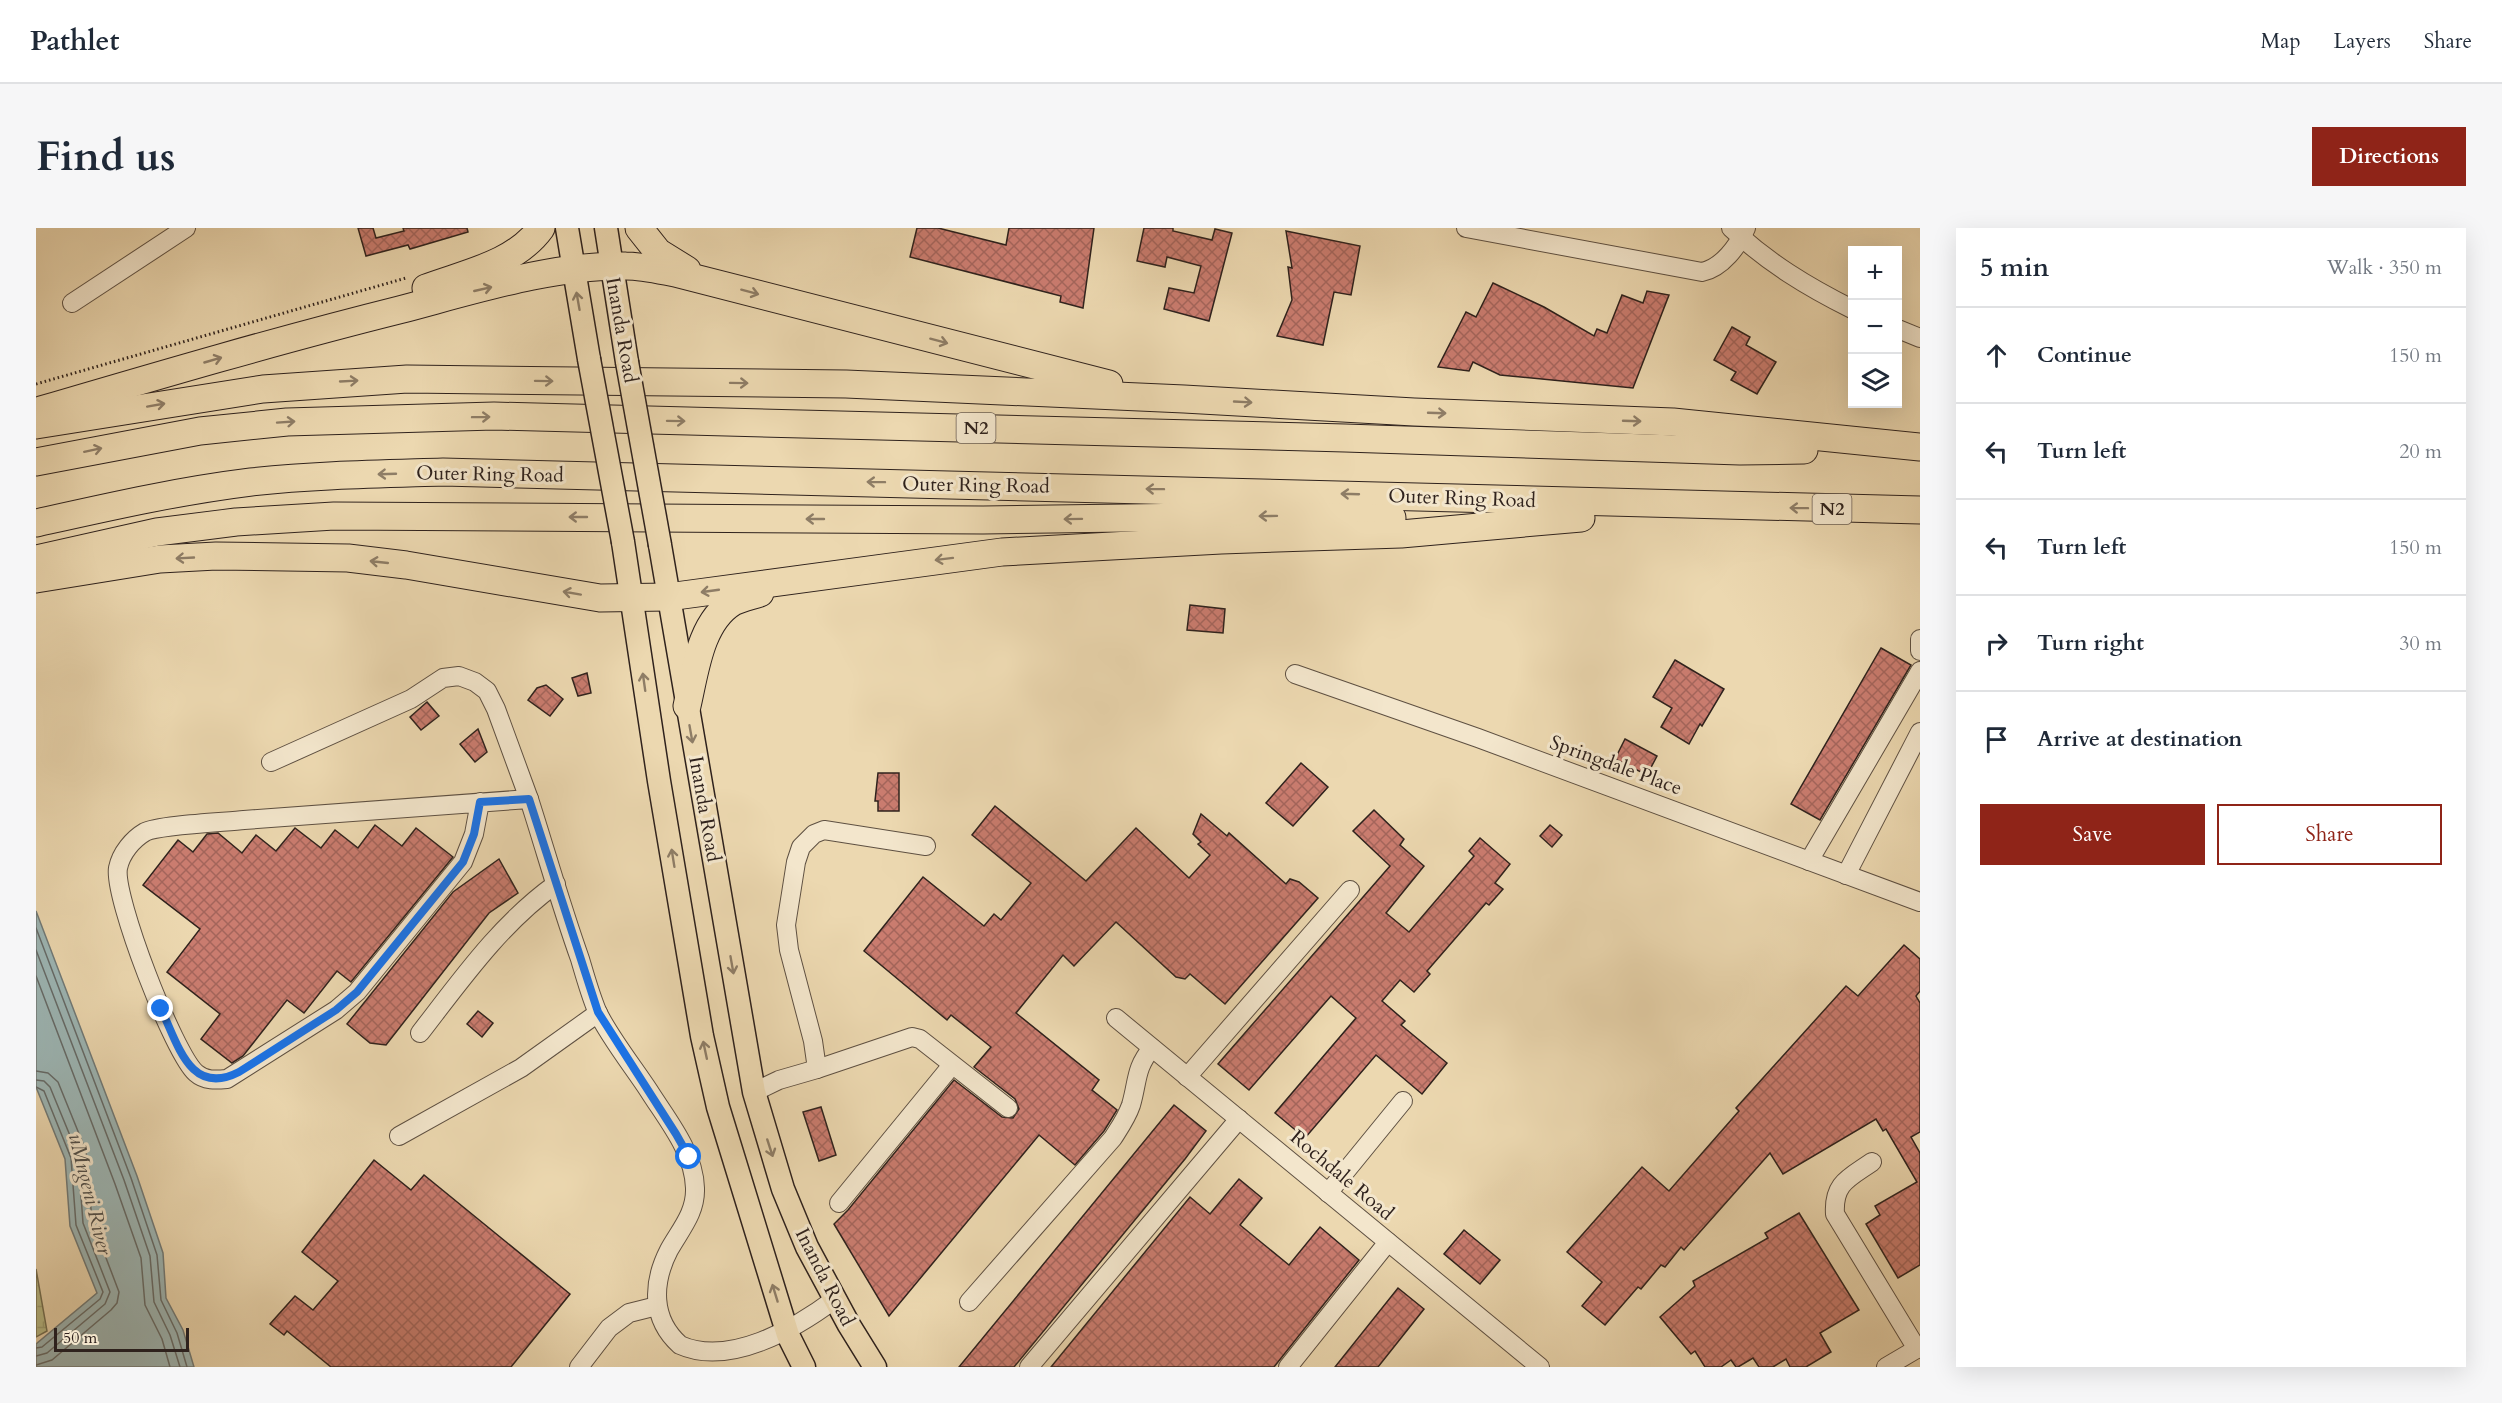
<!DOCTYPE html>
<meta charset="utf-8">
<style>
body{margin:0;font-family:Cardo,serif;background:#f6f6f7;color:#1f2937}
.controls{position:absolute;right:18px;top:18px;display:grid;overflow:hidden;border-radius:0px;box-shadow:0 6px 24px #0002}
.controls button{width:54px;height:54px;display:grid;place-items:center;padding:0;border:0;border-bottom:2px solid #e0e1e3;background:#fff;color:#1f2937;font:30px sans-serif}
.scale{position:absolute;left:18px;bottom:15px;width:135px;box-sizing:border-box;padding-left:6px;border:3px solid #2f221d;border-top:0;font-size:16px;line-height:21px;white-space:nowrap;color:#2f221d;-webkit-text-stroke:4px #f3e6cc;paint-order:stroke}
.stop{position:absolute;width:18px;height:18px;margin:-14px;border:4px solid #1a73e8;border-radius:50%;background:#fff}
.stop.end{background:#1a73e8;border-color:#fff;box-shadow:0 2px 6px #0008}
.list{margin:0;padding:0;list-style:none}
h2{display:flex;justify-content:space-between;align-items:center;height:78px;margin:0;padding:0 24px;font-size:26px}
h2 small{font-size:20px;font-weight:400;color:#747a83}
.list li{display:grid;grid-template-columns:39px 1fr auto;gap:18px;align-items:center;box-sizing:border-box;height:96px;padding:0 24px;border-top:2px solid #e0e1e3}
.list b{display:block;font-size:22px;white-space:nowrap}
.list em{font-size:20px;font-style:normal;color:#747a83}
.actions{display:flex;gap:12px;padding:18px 24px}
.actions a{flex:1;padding:14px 0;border:2px solid #8f2418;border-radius:0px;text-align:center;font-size:21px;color:#8f2418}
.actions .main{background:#8f2418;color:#fff}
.icon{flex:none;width:33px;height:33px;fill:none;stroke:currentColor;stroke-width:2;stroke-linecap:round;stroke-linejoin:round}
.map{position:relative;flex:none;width:1884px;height:1139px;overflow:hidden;border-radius:0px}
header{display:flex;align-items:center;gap:36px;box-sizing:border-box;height:84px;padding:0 30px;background:#fff;border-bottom:2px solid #e0e1e3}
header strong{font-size:28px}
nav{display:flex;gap:33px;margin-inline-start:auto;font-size:21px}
.intro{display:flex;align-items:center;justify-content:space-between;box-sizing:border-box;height:144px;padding:0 36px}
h1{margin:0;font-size:42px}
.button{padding:15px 27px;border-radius:0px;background:#8f2418;color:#fff;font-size:21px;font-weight:700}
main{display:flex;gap:36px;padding:0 36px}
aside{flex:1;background:#fff;border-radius:0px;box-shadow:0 6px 24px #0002}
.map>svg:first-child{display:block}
.wetland{fill:url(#wetland-marsh);stroke:#747053;stroke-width:1.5}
.water{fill:#9db7b6;stroke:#717b79;stroke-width:1.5}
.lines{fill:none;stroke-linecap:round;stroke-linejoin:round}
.shore{stroke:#666c6a;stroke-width:1.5}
.building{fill:url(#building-cross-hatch);stroke:#2f221d;stroke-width:1.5}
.minor-casing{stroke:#5e5042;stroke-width:20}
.major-casing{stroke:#2f221d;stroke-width:25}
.highway-casing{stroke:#2f221d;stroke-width:29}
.path{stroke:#2f221d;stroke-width:3;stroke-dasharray:1.5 3;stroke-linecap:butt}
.minor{stroke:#f3e6cc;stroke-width:18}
.major{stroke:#ecd8b0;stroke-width:22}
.highway{stroke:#ecd8b0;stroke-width:27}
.major-bridge-casing{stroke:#2f221d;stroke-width:25;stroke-linecap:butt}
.major-bridge{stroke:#ecd8b0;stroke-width:22}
.oneway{stroke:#8e7d66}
.route{stroke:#1a73e8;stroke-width:8}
.labels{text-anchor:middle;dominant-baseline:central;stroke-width:6;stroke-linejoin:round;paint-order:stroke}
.shield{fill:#f3e6cc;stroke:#6a5d52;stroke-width:1.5}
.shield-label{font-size:18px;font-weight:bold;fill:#2f221d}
.street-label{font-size:20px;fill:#2f221d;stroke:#f3e6cc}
.water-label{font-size:21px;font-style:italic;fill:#504f4b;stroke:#f3e6cc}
</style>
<header>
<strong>Pathlet</strong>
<nav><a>Map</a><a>Layers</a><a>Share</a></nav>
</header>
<div class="intro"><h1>Find us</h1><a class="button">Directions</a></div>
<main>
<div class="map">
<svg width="1884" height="1139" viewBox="0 0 1884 1139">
<defs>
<pattern id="wetland-marsh" width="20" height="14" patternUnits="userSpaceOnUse" patternTransform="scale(1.5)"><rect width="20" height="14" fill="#babe89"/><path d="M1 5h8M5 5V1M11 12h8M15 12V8" fill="none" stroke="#a0a376"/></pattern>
<pattern id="building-cross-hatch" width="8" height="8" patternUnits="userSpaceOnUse" patternTransform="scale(1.5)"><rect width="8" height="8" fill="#ca7c6f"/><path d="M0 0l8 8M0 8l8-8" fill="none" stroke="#a4655b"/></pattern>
</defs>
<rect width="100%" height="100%" fill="#ecd8b0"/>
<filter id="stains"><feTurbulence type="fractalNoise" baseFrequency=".00333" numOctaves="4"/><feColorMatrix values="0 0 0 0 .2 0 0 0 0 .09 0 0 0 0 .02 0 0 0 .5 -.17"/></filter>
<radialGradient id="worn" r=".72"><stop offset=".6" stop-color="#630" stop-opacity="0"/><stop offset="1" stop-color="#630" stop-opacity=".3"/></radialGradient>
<path class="wetland" d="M0,1041L11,1103L0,1109Z"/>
<path class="water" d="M0,683L101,948L127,1025L130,1070L147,1102L158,1139H0V1116L61,1065L34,998L29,931L0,859Z"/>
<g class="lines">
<g class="shore">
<path d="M0,700L95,950L121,1027L125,1072L141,1105L151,1139"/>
<path d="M0,722L88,952L114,1028L118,1074L134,1107L144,1139"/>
<path d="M0,748L79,956L105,1030L109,1077L126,1111L134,1139"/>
<path d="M0,843L12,845L22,854L50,923L56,993L83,1064L81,1075L75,1082L16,1132L0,1137"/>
<path d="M0,852L8,853L14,859L42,927L47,995L74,1064L69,1076L11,1125L0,1128"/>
<path d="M0,859L8,863L35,930L40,997L67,1064L64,1071L6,1119L0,1120"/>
</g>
</g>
<g class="building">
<path d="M322,0H337L340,10L368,3L367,0H431L432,4L374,21L372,17L330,28Z"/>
<path d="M881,0H902L970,17L973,0H1058L1047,80L1024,74L1025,68L874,29Z"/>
<path d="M1108,0H1137V3L1176,12L1179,1L1196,5L1173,93L1128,81L1133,60L1158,65L1165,38L1131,29L1129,39L1101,33Z"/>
<path d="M1250,3L1324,18L1315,67L1298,64L1287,117L1241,108L1256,72L1252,39L1256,40Z"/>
<path d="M1457,55L1508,79L1558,108L1561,101L1571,105L1586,67L1607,75L1611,63L1633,67L1597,160L1464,147L1437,134L1433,143L1402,139L1430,84L1440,89Z"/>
<path d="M1696,99L1714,109L1710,117L1740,134L1721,166L1695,152L1700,144L1678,132Z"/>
<path d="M1154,377L1189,381L1187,405L1151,402Z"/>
<path d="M1845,420L1875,437L1784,592L1755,576Z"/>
<path d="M1639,432L1688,461L1666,498L1664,496L1653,516L1625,499L1636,480L1617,469Z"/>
<path d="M551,445L555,465L542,468L536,450Z"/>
<path d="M510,457L527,471L514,488L492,472L501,460Z"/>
<path d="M391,474L403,488L385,502L374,489Z"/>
<path d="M442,501L451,524L439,534L424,516Z"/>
<path d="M1589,511L1621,528L1611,547L1579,531Z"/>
<path d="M1265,535L1292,559L1257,598L1230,575Z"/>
<path d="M842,545H863V583H842V573H839Z"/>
<path d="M959,578L1050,653L1100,600L1153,650L1174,627L1162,616L1165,614L1157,606L1165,586L1191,608L1193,605L1250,656L1254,651L1263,654L1282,670L1189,776L1154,746L1149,751L1140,749L1080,694L1038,738L1027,727L980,785L1063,852L1056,862L1081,882L1068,903L1039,937L1003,907L853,1088L798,996L812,982L918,852L966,889L977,890L983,881L979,871L938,839L955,819L915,787L911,792L828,723L887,649L948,698L958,686L965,692L995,655L936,607Z"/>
<path d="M1338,582L1368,611L1364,617L1388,638L1350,685L1373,704L1438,628L1433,623L1444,610L1474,636L1459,655L1467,661L1453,677L1450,675L1391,743L1394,746L1378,764L1364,752L1346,773L1369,793L1365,797L1411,835L1386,866L1340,827L1269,910L1239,885L1320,790L1295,768L1213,862L1182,836L1354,638L1317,603Z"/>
<path d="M339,597L366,618L380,600L417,629L315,754L301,743L268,785L251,772L207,828L196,835L165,811L184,786L131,744L164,701L107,657L142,612L157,624L171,606L182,605L206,625L220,607L240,623L259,600L285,620L299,602L322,620Z"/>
<path d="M1514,597L1526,607L1516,619L1504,608Z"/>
<path d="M463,631L482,665L453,685L350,817L334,815L311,796L417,664Z"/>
<path d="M1868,717L1884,731V763L1880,768L1884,775V904L1875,909L1884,925V1037L1862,1050L1830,996L1844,987L1839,978L1881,954L1850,901L1847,903L1840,891L1747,946L1734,925L1648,1022L1645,1019L1629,1039L1625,1037L1605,1061L1602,1059L1569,1097L1546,1078L1566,1054L1531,1024L1606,939L1633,963L1703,883L1700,880L1810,758L1822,768Z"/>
<path d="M442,783L457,795L446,809L431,796Z"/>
<path d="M1138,877L1170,903L1149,931L978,1139H923Z"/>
<path d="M785,879L800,927L783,933L767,884Z"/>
<path d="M338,932L375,962L388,947L534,1066L475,1139H295L251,1103L248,1107L234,1096L259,1068L277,1082L302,1053L266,1024Z"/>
<path d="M1203,951L1226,970L1204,997L1253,1037L1284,999L1323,1032L1238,1139H1015L1154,969L1174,986Z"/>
<path d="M1763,985L1823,1082L1784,1105L1795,1124L1770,1139H1754L1750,1131L1737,1139H1723L1717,1130L1702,1139H1700L1695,1132L1685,1139H1669L1659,1123L1655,1126L1624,1089L1659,1058L1657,1053L1732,1010L1729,1005Z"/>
<path d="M1428,1002L1464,1032L1444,1056L1408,1026Z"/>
<path d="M1362,1060L1388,1081L1342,1139H1299Z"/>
</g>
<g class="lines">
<g class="minor-casing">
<g id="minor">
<path d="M1430,0L1666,44C1686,40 1702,18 1710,0"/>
<path d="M1695,0C1732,35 1772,59 1816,81"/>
<path d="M36,75L150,0"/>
<path d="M1862,101L1884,110"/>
<path d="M1884,411V423"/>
<path d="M1259,446L1442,510L1884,674"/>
<path d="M235,534L375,471L407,450L423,448L439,454L451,463L460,481L493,571"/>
<path d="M444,574L438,606L427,634L321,764L300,782L191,851C180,852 169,853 160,845C138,826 77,669 82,640C85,625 97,611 109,604C122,597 190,594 208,592C303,585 398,578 493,571C510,624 525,678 544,731C549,748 554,766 561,783C572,807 598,840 613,863C632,893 658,924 659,960C660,985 644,1002 633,1022C616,1055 615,1091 644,1117C693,1139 759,1101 799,1071"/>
<path d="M1773,633L1884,443"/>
<path d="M1810,647L1884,504"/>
<path d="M1080,790L1504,1139"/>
<path d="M384,805C425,752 465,695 520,656"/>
<path d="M781,841L876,809L884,811L972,880"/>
<path d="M1151,849L1314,662"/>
<path d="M718,864L743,852L781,841L777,813L753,722L750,697L760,634L765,619L778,606L788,602L890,618"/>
<path d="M363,908L485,840L562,785"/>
<path d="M1836,934C1813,950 1797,955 1799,986L1881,1121"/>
<path d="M1292,965L1367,873"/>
<path d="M803,975L916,837"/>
<path d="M933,1074L1077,910C1084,899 1091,889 1095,877C1102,853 1099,840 1116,820"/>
<path d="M543,1139L573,1100L593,1085L621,1078"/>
<path d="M993,1139L1203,891"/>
<path d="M1252,1139L1352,1014"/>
<path d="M1850,1139L1884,1119"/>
</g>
</g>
<g class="major-casing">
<g id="major">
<path d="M531,0L553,131"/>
<path d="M570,0L591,134"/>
<path d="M587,314L623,553L666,808L682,879L752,1107L768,1139"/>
<path d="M624,317L718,864L747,961L771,1019L813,1097L839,1139"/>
</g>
</g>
<g class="highway-casing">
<g id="highway">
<path d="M603,0L622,24L651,42"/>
<path d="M390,60C430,45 479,36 505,0"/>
<path d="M5,182C124,147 243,112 363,82C432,64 519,36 590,38C606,38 623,42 639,45L1073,156"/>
<path d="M0,197L227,161L371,151L810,156L1148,171L1378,184L1637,194L1884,219"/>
<path d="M0,234L164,203L251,194L458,188L1309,210L1704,223L1768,222"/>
<path d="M0,295C72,279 142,263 215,254C279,247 343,246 407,244L1884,282"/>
<path d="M0,331L121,304L200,294L298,288L947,292L1242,288L1356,290"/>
<path d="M0,351L124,331L180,328L312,330L370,337L564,370L632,369L966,324L1185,312L1365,306L1545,290"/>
<path d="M651,478C659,444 664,394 697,374C705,370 715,368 724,365"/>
</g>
</g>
<path class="path" d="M0,156L370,50"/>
<use href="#minor" class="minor"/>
<use href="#major" class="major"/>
<use href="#highway" class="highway"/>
<g class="major-bridge-casing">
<g id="major-bridge">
<path d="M553,131L587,314"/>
<path d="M591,134L624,317"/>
</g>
</g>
<use href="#major-bridge" class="major-bridge"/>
</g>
<defs><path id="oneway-shaft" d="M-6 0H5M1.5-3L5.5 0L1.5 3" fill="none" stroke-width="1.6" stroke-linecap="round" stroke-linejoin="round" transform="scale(1.5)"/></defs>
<g class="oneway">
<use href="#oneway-shaft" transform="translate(447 61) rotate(-13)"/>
<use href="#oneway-shaft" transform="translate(714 64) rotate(15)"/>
<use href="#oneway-shaft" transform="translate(542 73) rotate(-100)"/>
<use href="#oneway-shaft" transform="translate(903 113) rotate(15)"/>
<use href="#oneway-shaft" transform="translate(177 132) rotate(-16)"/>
<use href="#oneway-shaft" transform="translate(313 153) rotate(-3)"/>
<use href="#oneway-shaft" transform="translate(508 153) rotate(1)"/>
<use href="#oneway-shaft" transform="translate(703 155) rotate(1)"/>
<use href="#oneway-shaft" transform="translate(1207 174) rotate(3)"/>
<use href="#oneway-shaft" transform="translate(120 177) rotate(-10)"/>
<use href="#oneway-shaft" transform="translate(1401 185) rotate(2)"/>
<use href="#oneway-shaft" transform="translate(445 189) rotate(-1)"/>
<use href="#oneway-shaft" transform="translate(640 193) rotate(1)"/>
<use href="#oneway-shaft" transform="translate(1596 193) rotate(2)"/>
<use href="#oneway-shaft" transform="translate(250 194) rotate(-4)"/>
<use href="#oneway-shaft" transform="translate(57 222) rotate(-12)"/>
<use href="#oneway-shaft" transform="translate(351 246) rotate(178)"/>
<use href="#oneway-shaft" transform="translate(840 254) rotate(-179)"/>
<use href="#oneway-shaft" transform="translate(1119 261) rotate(-179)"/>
<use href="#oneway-shaft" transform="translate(1314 266) rotate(-178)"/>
<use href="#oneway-shaft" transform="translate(1763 280) rotate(-179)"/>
<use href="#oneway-shaft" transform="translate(1232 288) rotate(179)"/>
<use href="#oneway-shaft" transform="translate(542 289) rotate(-180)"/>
<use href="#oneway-shaft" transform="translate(779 291) rotate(-180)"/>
<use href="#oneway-shaft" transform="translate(1037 291) rotate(179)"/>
<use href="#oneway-shaft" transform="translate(149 330) rotate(177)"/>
<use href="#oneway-shaft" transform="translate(908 331) rotate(173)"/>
<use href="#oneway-shaft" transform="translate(343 334) rotate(-174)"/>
<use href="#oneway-shaft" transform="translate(674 363) rotate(172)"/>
<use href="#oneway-shaft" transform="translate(536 365) rotate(-170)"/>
<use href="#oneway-shaft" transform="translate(608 454) rotate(-98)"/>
<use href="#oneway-shaft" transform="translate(655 506) rotate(80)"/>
<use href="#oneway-shaft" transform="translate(637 630) rotate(-99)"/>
<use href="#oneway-shaft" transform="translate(696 737) rotate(80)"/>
<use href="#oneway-shaft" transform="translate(669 822) rotate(-102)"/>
<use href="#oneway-shaft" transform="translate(734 920) rotate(72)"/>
<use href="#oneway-shaft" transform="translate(739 1065) rotate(-107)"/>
</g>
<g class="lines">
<path class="route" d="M125,781C142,816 154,869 203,844L300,782L321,764L427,634L438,606L444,574L493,571L562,784L640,906L653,929"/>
</g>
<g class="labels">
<g class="shield">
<rect x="920.5" y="185" width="39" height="30" rx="4.5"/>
<rect x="1776.5" y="266" width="39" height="30" rx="4.5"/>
</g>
<g class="shield-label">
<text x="940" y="200">N2</text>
<text x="1796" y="281">N2</text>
</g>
<g class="street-label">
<text transform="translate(586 102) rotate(80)">Inanda Road</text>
<text transform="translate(454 246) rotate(1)">Outer Ring Road</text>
<text transform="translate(940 257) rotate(1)">Outer Ring Road</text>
<text transform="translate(1426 270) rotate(2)">Outer Ring Road</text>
<text transform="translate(1580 537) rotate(20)">Springdale Place</text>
<text transform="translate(669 581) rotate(80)">Inanda Road</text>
<text transform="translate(1306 947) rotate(40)">Rochdale Road</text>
<text transform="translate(789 1049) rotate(63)">Inanda Road</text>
</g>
<g class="water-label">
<text transform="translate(54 966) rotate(76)">uMngeni River</text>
</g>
</g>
<rect width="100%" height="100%" filter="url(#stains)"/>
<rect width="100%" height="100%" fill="url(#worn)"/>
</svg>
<div class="controls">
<button>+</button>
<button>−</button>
<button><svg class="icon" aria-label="layers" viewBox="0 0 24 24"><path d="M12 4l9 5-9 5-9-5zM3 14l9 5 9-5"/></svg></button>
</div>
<div class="scale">50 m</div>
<div class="stop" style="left:653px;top:929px"></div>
<div class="stop end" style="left:125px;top:781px"></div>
</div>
<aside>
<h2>5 min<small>Walk · 350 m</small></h2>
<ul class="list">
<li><svg class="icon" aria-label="ahead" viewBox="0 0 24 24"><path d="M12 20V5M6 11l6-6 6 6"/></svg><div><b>Continue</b></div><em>150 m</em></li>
<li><svg class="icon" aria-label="left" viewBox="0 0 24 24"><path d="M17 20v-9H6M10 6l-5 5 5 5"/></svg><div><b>Turn left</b></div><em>20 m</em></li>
<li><svg class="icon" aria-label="left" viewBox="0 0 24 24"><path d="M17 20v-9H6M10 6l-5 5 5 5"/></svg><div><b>Turn left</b></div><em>150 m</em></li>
<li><svg class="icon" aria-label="right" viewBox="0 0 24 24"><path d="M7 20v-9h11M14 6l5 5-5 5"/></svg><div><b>Turn right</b></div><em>30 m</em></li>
<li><svg class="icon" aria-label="arrive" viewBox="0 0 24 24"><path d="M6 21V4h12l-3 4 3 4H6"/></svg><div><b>Arrive at destination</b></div></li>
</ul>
<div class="actions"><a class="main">Save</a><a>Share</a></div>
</aside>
</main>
